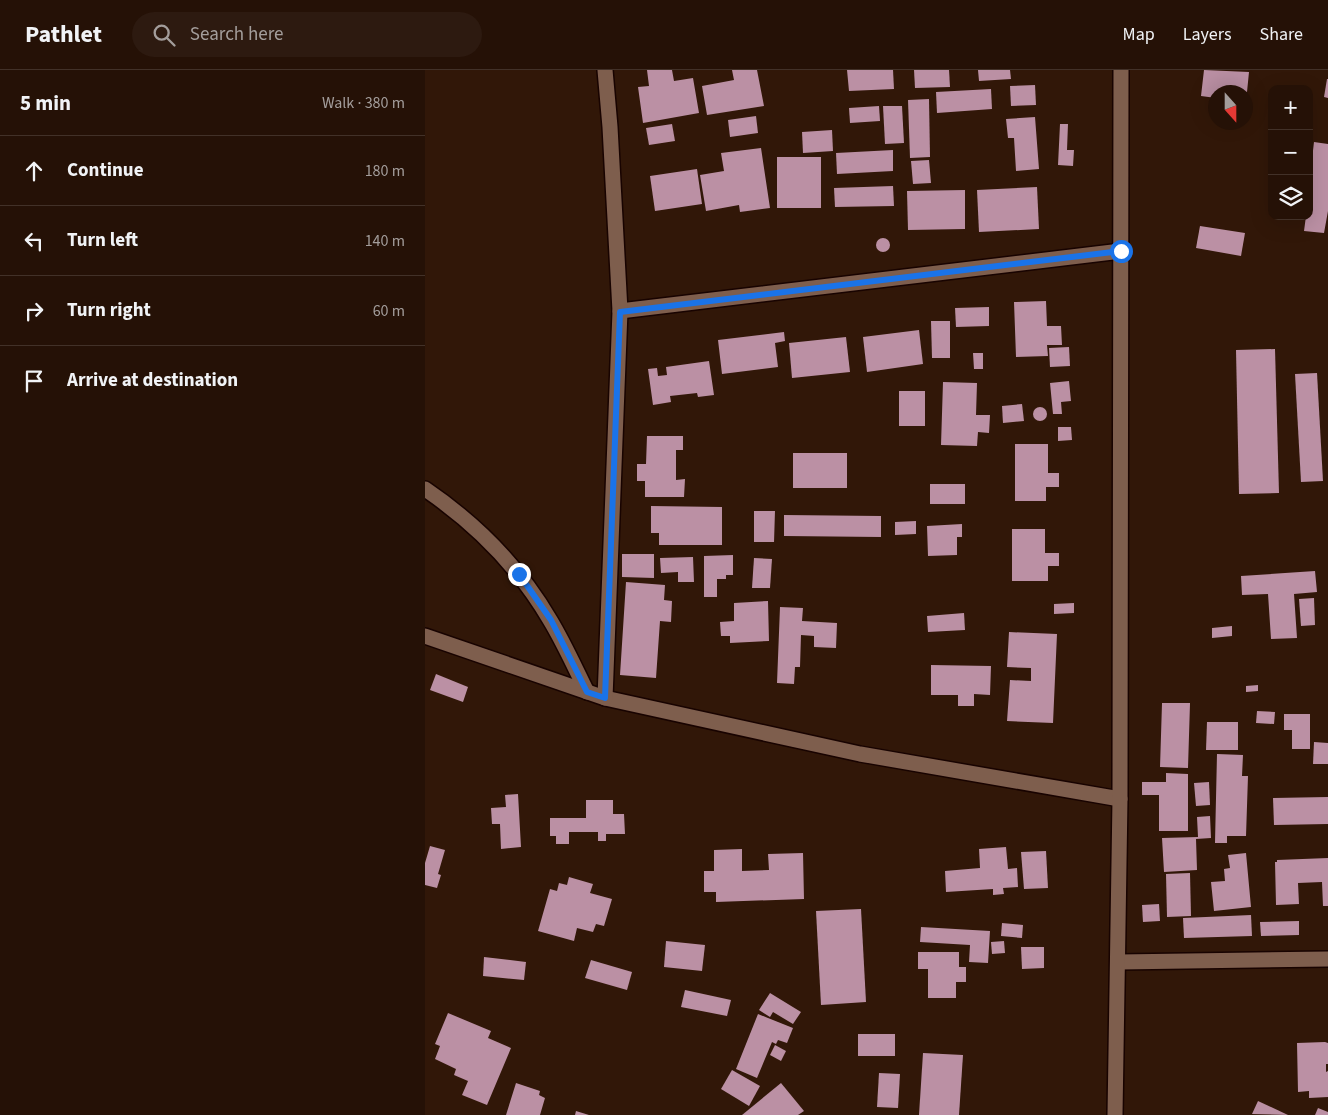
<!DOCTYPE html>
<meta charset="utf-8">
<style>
body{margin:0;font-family:"Source Sans 3",sans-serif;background:#2d1a10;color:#f1f3f6}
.controls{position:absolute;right:15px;top:15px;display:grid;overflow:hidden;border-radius:10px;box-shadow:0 5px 20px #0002}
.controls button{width:45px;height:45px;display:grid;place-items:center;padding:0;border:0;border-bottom:1px solid #423128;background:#251106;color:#f1f3f6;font:25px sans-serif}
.compass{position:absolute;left:783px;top:15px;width:45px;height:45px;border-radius:50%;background:#251106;box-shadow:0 5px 20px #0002;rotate:159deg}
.stop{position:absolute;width:15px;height:15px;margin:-11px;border:4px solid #1a73e8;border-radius:50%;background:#fff}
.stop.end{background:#1a73e8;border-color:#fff;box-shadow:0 1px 5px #0008}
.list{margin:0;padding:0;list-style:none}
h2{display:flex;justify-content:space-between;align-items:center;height:65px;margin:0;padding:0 20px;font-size:21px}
h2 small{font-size:16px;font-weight:400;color:#a39d9b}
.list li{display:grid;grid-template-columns:32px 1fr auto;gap:15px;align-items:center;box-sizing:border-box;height:70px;padding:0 20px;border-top:1px solid #423128}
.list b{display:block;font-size:19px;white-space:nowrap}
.list em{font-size:16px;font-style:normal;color:#a39d9b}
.icon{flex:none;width:28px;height:28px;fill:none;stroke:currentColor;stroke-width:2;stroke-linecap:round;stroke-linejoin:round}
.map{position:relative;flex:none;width:903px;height:1045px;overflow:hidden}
header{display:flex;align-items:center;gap:30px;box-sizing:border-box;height:70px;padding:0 25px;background:#251106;border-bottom:1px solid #423128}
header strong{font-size:24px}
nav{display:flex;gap:28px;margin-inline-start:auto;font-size:18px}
.search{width:350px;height:45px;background:#2d1a10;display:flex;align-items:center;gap:12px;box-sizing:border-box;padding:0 18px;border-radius:28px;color:#a39d9b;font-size:19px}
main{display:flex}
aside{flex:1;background:#251106}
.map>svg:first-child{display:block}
.building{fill:#bb90a4}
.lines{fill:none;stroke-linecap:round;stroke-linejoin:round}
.street-casing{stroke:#180300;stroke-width:18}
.secondary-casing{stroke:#180300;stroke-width:18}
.street{stroke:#7e5e4d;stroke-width:15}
.secondary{stroke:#7e5e4d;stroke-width:15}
.route{stroke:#1a73e8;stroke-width:6}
</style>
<header>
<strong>Pathlet</strong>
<div class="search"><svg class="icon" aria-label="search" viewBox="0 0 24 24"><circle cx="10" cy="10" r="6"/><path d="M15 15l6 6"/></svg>Search here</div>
<nav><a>Map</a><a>Layers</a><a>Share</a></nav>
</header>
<main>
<aside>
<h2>5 min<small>Walk · 380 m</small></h2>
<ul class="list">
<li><svg class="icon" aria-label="ahead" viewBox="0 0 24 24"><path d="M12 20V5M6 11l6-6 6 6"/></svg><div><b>Continue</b></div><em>180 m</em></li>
<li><svg class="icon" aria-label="left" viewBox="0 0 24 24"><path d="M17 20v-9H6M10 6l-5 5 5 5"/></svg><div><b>Turn left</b></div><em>140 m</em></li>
<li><svg class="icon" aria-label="right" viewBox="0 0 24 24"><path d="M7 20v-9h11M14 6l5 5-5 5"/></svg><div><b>Turn right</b></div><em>60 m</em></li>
<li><svg class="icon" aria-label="arrive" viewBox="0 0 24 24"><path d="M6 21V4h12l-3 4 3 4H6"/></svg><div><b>Arrive at destination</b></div></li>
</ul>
</aside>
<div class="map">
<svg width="903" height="1045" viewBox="0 0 903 1045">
<rect width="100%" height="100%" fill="#311708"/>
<g class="building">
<path d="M222,0H247L249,11L268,8L274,43L218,53L213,17L224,16Z"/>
<path d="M307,0H332L339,36L282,45L277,16L309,10Z"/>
<path d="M422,0H468L469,19L424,21Z"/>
<path d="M489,0H524L525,17L490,18Z"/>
<path d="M553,0H585L586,9L554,11Z"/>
<path d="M779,0L824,2L822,22H791V28L776,26Z"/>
<path d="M902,9H903V28L899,27Z"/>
<path d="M610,15L611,35L586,36L585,16Z"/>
<path d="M566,19L567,39L512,43L511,22Z"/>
<path d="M504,29L505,87L485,88L483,30Z"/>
<path d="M454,36L455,51L425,53L424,38Z"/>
<path d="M458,36H477L479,73L460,74Z"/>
<path d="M331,46L333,63L305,67L303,50Z"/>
<path d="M610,47L614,99L591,101L589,68H583L581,49Z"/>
<path d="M247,54L250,71L224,75L221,58Z"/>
<path d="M635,54H643L642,80H649L648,96L633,95Z"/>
<path d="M407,60L408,81L378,83L377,62Z"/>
<path d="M889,72L903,74V141L899,163L879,161L881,146H884V115Z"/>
<path d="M336,78L345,138L315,142L314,135L281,141L275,105L299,101L296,83Z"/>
<path d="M468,80V101L412,104L411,83Z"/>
<rect x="352" y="87" width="44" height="51"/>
<path d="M504,90L506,113L488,114L486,91Z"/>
<path d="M272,99L277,134L230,141L225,106Z"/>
<path d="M468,116L469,136L410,137L409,118Z"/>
<path d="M612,117L614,159L554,162L552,120Z"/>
<path d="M540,120V159L483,160L482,121Z"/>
<path d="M775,156L820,163L816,186L771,178Z"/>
<circle cx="458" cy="175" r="7"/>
<path d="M621,231L622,256H636L637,275H622L623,286L591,287L589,232Z"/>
<path d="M564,237V256L531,257L530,238Z"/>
<path d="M506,251H525V288H507Z"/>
<path d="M494,260L498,294L442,302L438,267Z"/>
<path d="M359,262L360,271L350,273L353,297L297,304L293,270Z"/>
<path d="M421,267L425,302L367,308L364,273Z"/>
<path d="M644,277L645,296L625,297L624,278Z"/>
<path d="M850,279L854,423L814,424L811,280Z"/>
<path d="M548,283H558V299H549Z"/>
<path d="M284,291L289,325L273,327L272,323L245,326L246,332L228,335L223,299L232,298L233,306L242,305L241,297Z"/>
<path d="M892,303L898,411L876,412L870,304Z"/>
<path d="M644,311L646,331L636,332L637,344H628L625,313Z"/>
<path d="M518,312L552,313L551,345H565L564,363L553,362L552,376L516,375Z"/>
<rect x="474" y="321" width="26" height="35"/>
<path d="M597,334L599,351L578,353L577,336Z"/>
<circle cx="615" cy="344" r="7"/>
<path d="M633,357H646L647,370L633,371Z"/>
<path d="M222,366H258V380H251V410L260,409L259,427H220V411H212V394H221Z"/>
<path d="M590,374H623V403H634V417H621V431H590Z"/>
<rect x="368" y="383" width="54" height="35"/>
<rect x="505" y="414" width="35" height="20"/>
<path d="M226,436L297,437V475H234V463H226Z"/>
<path d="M329,441H350L349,472H329Z"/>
<path d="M359,445L456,446V467L359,466Z"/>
<path d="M491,451V464L470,465V452Z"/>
<path d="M537,454V467H532V485L503,486L502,456Z"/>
<path d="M587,459H620V483H634V496H623V511H587Z"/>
<path d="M197,484H229V508L197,507Z"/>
<path d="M308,485V505H301V509H292V527H279V486Z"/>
<path d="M268,487L269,512H253V502L236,503L235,488Z"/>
<path d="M329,488L347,489L345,518H327Z"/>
<path d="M890,501L892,522L869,524L872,568L846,569L843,524L817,525L816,506Z"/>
<path d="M201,512L240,515L239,530L247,531L246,552L235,551L231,608L195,605Z"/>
<path d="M889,528L890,555L876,556L874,529Z"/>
<path d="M343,531L344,571L305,573V566H296L295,552L309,551V533Z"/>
<path d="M649,533V543L629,544V534Z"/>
<path d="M355,537L378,538L377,551L412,553L411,578L389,577V566L376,565L375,597H370L369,614L352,613Z"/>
<path d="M539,543L540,560L503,562L502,546Z"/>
<path d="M807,556V566L787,568V558Z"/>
<path d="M584,562L632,564L628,653L582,651L585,610L606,611V598L582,597Z"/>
<path d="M506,595L566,596L565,625L549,624V636H533V625H506Z"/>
<path d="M11,604L43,617L38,632L5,620Z"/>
<path d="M833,615V621L821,622V616Z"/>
<path d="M737,633H765L763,698L735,697Z"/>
<path d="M832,641L850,642L849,654L831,653Z"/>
<path d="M859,644H885V679H867V660H859Z"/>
<path d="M782,652H813V680H781Z"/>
<path d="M889,672L903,673V694H888Z"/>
<path d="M792,684L818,685L817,706H823L821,766H802V773H790Z"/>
<path d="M741,703L763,704V761H734V725H717V712H741Z"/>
<path d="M784,712L785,735L771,736L769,713Z"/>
<path d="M93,724L96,777L76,779L75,754H67L66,738L81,737L80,725Z"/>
<path d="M903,727V754L849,755L848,728Z"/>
<path d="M161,730H188V744H199L200,764H181V771H173V762H144V774H131V766H125V748H161Z"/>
<path d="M785,746L786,768L771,769L772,800L739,802L737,768L773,767L772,747Z"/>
<path d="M5,776L20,780L13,804L16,805L12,818L0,815V793Z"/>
<path d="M581,777L583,799L592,798L593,817L578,818L579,824L568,825V819L521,822L520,801L555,798L554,779Z"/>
<path d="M317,779V801L344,800L343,784L378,783L379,829L291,832V822H279V801H289V780Z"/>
<path d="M621,781L623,818L599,819L596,782Z"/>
<path d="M821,783L826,837L789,841L786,812L800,811L799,799L805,798L803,785Z"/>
<path d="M903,788V836H898L897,812L873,813L874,834L851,835L850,792H852V790Z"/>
<path d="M765,803L766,846L742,847L741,804Z"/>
<path d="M144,807L168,814L165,823L187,829L179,856L171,854L168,862L152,858L149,871L113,861L125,819L132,821L134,813L142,815Z"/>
<path d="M734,834L735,851L718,852L717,835Z"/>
<path d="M436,839L441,932L396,935L391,841Z"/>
<path d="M826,845L827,866L759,868L758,848Z"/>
<path d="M874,851V865L836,866L835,852Z"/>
<path d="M577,853L598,855L597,868L576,866Z"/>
<path d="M496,857L565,861L563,893L544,892L545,875L495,872Z"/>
<path d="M241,871L280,875L277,901L239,897Z"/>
<path d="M579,871L580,883L567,884L566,872Z"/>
<path d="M596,877H619V898L597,899Z"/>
<path d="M493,882H534V897H541V912H531V928H503V899H493Z"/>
<path d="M59,887L101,892L99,910L58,906Z"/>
<path d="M166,890L207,902L202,920L160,908Z"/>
<path d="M260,920L306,930L302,946L256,937Z"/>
<path d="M345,923L376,942L368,954L348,942L345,947L334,940Z"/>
<path d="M23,943L66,961L63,968L86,978L62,1035L37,1025L43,1011L29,1005L31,999L10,989L15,976L10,974Z"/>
<path d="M333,944L368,958L362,973L353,970L351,974L347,972L332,1008L311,999Z"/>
<rect x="433" y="964" width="37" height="22"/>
<path d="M900,972L903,973V994H901V1002L903,1001V1027L884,1028V1021L873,1022L872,973Z"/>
<path d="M350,975L361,981L356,991L345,985Z"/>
<path d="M498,983L538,985L534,1045H494Z"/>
<path d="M307,1000L335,1016L324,1036L296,1019Z"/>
<path d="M454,1003L475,1004L473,1038L452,1037Z"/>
<path d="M91,1013L115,1021L114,1025L120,1028L115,1045H81Z"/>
<path d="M356,1013L379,1041L373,1045H317Z"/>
<path d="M833,1031L863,1045L827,1044Z"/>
<path d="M893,1038L903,1042V1045H890Z"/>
<path d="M151,1041L164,1045H150Z"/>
</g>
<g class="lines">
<g class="street-casing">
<g id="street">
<path d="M195,241L696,181"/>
<path d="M0,419C50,453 94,497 125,550C139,573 150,598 162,622"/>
<path d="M0,566L180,628L435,684L695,729"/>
<path d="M180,628L195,241L185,57L180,0"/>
<path d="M694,892L903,889"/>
</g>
</g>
<g class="secondary-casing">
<path id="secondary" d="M690,1045L695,729L696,0"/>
</g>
<use href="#street" class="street"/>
<use href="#secondary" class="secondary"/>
</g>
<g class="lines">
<path class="route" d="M94,504L126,550L162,622L180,628L195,242L696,181"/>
</g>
</svg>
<div class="controls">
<button>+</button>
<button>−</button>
<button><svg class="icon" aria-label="layers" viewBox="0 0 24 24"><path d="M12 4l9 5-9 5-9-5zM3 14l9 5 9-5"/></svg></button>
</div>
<svg class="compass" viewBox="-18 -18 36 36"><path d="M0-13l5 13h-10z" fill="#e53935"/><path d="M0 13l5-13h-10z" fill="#a39d9b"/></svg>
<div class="stop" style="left:696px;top:181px"></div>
<div class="stop end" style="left:94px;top:504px"></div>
</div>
</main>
